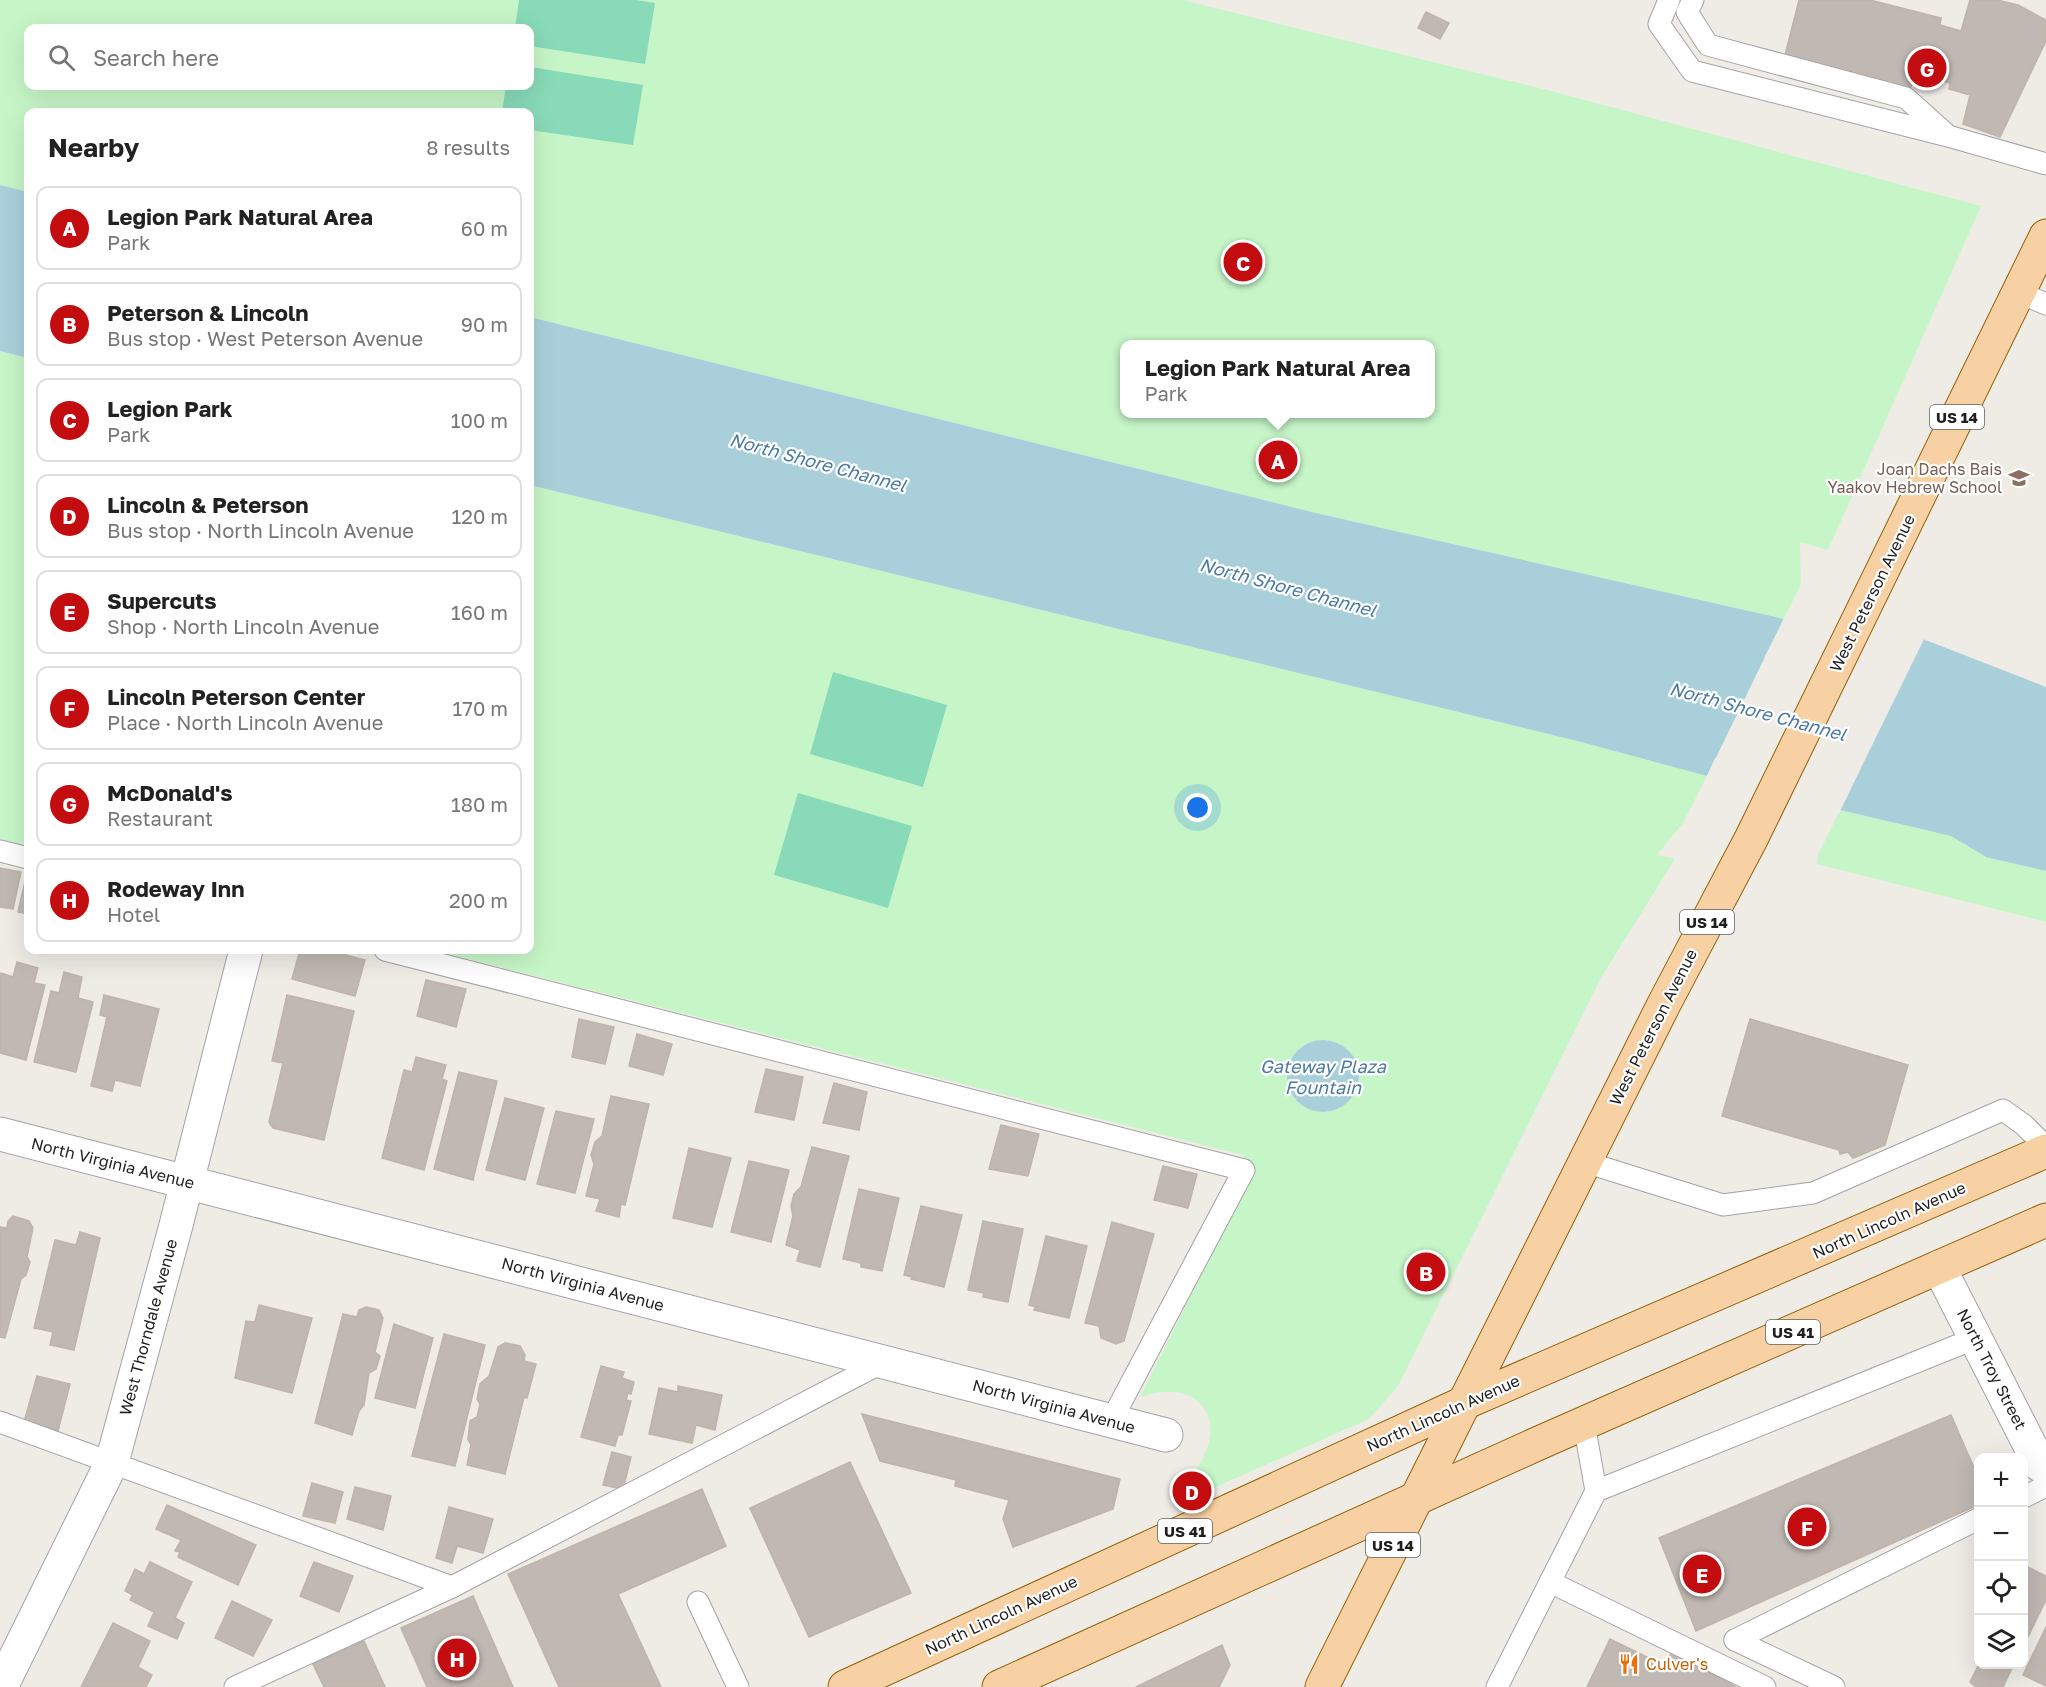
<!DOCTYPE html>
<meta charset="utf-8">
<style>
body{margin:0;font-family:"Golos Text",sans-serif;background:#f2f2f2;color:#222}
.controls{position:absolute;right:18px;bottom:18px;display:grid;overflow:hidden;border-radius:12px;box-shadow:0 6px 24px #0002}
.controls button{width:54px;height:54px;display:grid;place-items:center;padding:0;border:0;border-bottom:2px solid #e0e0e0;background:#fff;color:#222;font:30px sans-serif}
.you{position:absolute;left:1198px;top:808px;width:21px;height:21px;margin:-15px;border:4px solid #fff;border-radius:50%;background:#1a73e8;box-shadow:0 0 0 9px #1a73e833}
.badge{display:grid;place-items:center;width:39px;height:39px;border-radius:50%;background:#c30c10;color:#fff;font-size:20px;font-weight:700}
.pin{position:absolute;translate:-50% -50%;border:3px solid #fff;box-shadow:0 2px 6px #0006}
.popup{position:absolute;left:1120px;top:340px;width:315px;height:78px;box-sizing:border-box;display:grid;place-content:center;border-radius:12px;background:#fff;filter:drop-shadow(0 2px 4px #0005);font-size:20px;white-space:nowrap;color:#767676}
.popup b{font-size:22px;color:#222}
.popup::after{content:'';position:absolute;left:50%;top:100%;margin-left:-12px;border:12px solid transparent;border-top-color:#fff}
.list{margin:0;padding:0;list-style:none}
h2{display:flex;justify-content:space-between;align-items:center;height:78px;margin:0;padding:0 24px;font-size:26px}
h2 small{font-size:20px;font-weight:400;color:#767676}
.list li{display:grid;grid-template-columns:39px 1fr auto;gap:18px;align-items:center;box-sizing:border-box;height:84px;margin:0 12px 12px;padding:0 12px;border:2px solid #e0e0e0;border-radius:12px}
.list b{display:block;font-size:22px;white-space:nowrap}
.list p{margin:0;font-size:20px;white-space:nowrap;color:#767676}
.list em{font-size:20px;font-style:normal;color:#767676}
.icon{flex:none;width:33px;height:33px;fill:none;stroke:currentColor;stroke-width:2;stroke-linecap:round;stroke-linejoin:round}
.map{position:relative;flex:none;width:2046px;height:1687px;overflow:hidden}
.search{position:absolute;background:#fff;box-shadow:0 6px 24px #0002;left:24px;top:24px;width:510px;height:66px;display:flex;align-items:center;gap:15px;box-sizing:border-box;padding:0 21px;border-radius:12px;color:#767676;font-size:22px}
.panel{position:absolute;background:#fff;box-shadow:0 6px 24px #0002;left:24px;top:108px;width:510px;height:846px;border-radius:12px}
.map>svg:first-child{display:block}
.park{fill:#c6f6c8;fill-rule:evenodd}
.pitch{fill:#88dab8}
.water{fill:#a9d0da}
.pier{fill:#efece6}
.building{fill:#c0b8b2;stroke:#c0b3a9;stroke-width:1.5}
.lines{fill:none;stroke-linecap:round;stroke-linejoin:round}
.service-casing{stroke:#a3a3a3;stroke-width:23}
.minor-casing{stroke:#a3a3a3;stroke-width:35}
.primary-casing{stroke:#916109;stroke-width:35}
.service{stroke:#fff;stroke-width:21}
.minor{stroke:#fff;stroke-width:33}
.primary{stroke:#f7d1a3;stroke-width:33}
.labels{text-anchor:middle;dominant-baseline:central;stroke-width:4.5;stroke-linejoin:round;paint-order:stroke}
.shield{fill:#fff;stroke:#626262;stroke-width:1.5}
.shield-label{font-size:15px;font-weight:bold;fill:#1f1f1f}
.education-label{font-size:16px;fill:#785e54;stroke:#fff;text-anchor:end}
.street-label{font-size:16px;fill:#1f1f1f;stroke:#fff}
.food-label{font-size:16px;fill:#c56008;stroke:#fff;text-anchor:start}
.water-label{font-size:18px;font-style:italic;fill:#4d7aa2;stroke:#fff}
</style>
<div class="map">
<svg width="2046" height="1687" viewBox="0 0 2046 1687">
<rect width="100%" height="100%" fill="#efece6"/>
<g class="park">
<path d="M0,0H1182L1555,92L1981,206L1828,550L1800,542L1801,584L1784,619L1320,514L530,317V112H28V192L0,185ZM28,28H530V86H28ZM1125,344H1431V414H1125Z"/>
<path d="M0,351L28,358V847L0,839Z"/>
<path d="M530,485L1581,742L1707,776L1683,823L1657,855L1675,859L1602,976L1398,1386L1369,1419L1209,1490L1197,1468C1231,1417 1196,1377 1140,1397L1251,1175L1243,1155L433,950H530Z"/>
<path d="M1840,810L1951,836L1986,857L2046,871V922L1817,864L1818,855Z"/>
</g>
<g class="pitch">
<path d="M519,0H636L655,3L645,64L530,46V28H515Z"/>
<path d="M530,67L643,85L633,145L530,130V112H502L506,86H530Z"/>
<path d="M833,672L947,705L923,787L810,754Z"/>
<path d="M798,793L912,826L888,908L774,875Z"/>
</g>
<g class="water">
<path d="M0,185L28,192V358L0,351Z"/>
<path d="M530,317L1320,514L1784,619L1764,658L1898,691L1923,639L2046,687V871L1986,857L1951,836L1840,810L1849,793L1715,758L1707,776L1581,742L530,485Z"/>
<circle cx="1323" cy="1076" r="36"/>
</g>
<path class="pier" d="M1785,616L1786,620L1768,657L1896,688L1921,638L1925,637L1839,813L1837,810L1844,794L1717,761L1710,777L1706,778Z"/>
<g class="building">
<path d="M1799,0H1870L1941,18L1940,25L1961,31L1970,0H1997L2018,5L2046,20V41L2000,137L1963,124L1970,95L1949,89L1950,83L1932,78L1928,88L1912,84L1909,91L1784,59Z"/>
<path d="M1426,12L1449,23L1440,39L1418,28Z"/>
<path d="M0,868L21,872L13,909L0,907Z"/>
<path d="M26,877L28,878V914L18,912Z"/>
<path d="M300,950H326L365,960L355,996L292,979Z"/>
<path d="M17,962L38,968L34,983L45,985L26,1060L0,1053V978L1,973L13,977Z"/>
<path d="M64,972L82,977L78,998L93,1002L76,1072L34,1062L51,991L59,993Z"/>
<path d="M426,980L466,989L456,1027L417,1016Z"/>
<path d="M104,995L159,1009L140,1086L115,1080L112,1091L91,1086L107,1017L100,1015Z"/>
<path d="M287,995L354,1011L324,1140L273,1128L269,1122L283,1063L272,1061Z"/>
<path d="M579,1019L614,1027L605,1064L572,1057Z"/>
<path d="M1750,1019L1908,1065L1885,1145L1853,1158L1848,1152L1840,1154L1839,1150L1722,1116Z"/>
<path d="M637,1034L672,1044L663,1075L629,1066Z"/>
<path d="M416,1057L446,1065L442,1079L447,1081L424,1170L382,1158L404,1070L412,1072Z"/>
<path d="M766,1069L803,1077L794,1120L755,1112Z"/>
<path d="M459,1072L497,1081L473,1180L434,1169Z"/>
<path d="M834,1083L867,1092L859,1130L823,1123Z"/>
<path d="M611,1096L649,1104L625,1205L621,1204L619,1217L596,1211L600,1199L586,1196L594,1164L591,1155L595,1142L602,1136Z"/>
<path d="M505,1098L544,1108L525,1180L486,1170Z"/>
<path d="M556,1111L594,1119L575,1193L537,1184Z"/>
<path d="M1001,1125L1039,1134L1028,1176L989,1169Z"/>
<path d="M812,1147L849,1156L820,1267L797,1261L800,1250L786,1245L793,1216L791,1206L794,1194L801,1187Z"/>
<path d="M689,1148L731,1158L712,1227L673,1218Z"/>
<path d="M749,1161L789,1170L771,1242L731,1232Z"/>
<path d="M1163,1166L1197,1174L1188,1208L1154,1200Z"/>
<path d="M859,1189L899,1198L882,1271L861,1267V1263L843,1259Z"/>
<path d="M921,1206L962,1215L944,1287L911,1279L912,1277L904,1275Z"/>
<path d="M13,1216L29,1221L33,1228L27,1257L30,1262L26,1275L21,1279L5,1338L0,1337V1227L7,1228L8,1221Z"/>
<path d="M983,1221L1023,1229L1008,1302L983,1297L984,1293L968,1290Z"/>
<path d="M1112,1222L1154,1234L1124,1341L1116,1344L1101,1338L1099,1326L1085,1323Z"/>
<path d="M80,1232L100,1238L74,1350L50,1345L53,1332L34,1328L55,1240L76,1245Z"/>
<path d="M1046,1236L1087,1246L1069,1318L1034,1310L1036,1307L1029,1305Z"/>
<path d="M259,1305L312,1318L292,1393L235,1378L246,1321L255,1322Z"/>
<path d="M366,1307L379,1310L383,1318L375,1352L380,1356L376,1369L369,1373L364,1405L359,1411L352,1435L315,1423L343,1314L357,1317L359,1310Z"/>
<path d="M394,1324L433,1338L415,1408L375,1398Z"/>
<path d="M444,1334L485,1345L455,1466L412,1456Z"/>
<path d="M505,1343L520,1346L525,1355L524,1361L536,1364L527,1398L524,1397L505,1474L467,1465L471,1445L468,1439L470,1421L477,1417L480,1404L477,1399L480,1384L489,1376L498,1347Z"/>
<path d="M601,1366L624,1372L622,1378L634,1382L631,1394L628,1393L626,1400L631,1401L622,1435H618L615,1446L581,1437Z"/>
<path d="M37,1376L70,1384L58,1431L24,1422Z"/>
<path d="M678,1386L722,1395L715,1430L696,1425L692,1443L649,1434L659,1388L678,1392Z"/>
<path d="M862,1414L1120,1479L1113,1509L1013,1547L1003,1519L1009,1500L955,1486L956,1480L880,1461Z"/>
<path d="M1951,1415L1978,1477V1505L1696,1631L1659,1538Z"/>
<path d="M612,1452L631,1457L623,1489L603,1485Z"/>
<path d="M850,1462L911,1593L809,1637L750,1508Z"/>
<path d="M312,1483L343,1492L335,1523L303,1516Z"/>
<path d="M355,1487L391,1496L383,1530L347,1519Z"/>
<path d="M702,1489L726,1546L618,1594L661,1687H559L508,1574Z"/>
<path d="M167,1505L256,1545L238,1585L178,1557L180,1552L175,1551L181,1540L156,1529Z"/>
<path d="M449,1507L493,1519L483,1553L457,1546L452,1563L436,1558Z"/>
<path d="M150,1562L192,1582L175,1618L184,1623L177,1639L148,1626L154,1612L130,1600L133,1595L125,1591L135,1569L144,1574Z"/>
<path d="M314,1562L353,1576L339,1612L300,1596Z"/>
<path d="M2024,1565L2046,1576V1600L2024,1645Z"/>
<path d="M473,1596L513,1687H427L401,1628Z"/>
<path d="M232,1601L272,1620L253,1656L215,1638Z"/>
<path d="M113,1623L150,1641L138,1667L152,1675L146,1687H81Z"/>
<path d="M2046,1627V1686L2023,1675Z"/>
<path d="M1610,1639L1665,1666L1672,1652L1736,1687H1587Z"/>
<path d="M364,1641L385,1687H324L313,1664Z"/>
<path d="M1222,1645L1230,1665L1219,1687H1136Z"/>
<path d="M1979,1664H2014L2003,1687H1976L1970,1682Z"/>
</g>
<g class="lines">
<g class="service-casing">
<g id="service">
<path d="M1669,0L1659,24L1692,71L1948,136L2046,164"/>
<path d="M1693,0L1687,12L1708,45L1906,98L1946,134"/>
<path d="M2018,292L2046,304"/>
<path d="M0,851L28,858"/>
<path d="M385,950L1244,1170L1111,1421"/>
<path d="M1585,1162L1723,1205L1813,1193L2003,1110L2024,1125L2046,1147"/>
<path d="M0,1422L452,1587"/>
<path d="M1596,1491L1976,1338"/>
<path d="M2024,1497L2046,1486"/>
<path d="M1550,1582L1765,1687"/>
<path d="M698,1602L738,1687"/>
<path d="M1735,1640L1978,1519"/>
<path d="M1735,1640L1834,1687"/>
<path d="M235,1687L452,1587L883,1362"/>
<path d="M1497,1687L1596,1491L1584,1424"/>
</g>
</g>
<g class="minor-casing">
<g id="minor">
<path d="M0,1134L1166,1435"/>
<path d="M1939,1267L2040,1465L2046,1468"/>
<path d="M1,1687L112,1462L175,1229L246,950"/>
</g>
</g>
<g class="primary-casing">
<g id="primary">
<path d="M845,1687L1464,1403L2046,1151"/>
<path d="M999,1687L1539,1443L2046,1220"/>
<path d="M1322,1687L1664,1004L1751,839L2046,236"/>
</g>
</g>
<use href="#service" class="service"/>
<use href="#minor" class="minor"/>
<use href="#primary" class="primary"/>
</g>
<defs>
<g id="school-bare" transform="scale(1.62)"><path d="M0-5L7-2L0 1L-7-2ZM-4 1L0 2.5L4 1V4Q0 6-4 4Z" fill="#8d6e63" stroke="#fff" stroke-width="2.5" paint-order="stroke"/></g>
<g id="restaurant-bare" transform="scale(1.62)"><path d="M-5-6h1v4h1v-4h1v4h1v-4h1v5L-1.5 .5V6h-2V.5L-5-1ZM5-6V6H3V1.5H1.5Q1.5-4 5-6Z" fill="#e8710a" stroke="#fff" stroke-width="2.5" paint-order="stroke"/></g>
</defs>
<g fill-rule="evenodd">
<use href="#school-bare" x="2019" y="478"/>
<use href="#restaurant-bare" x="1629" y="1664"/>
</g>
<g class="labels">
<g class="shield">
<rect x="1930" y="405" width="54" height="24" rx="4.5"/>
<rect x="1680" y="910" width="54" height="24" rx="4.5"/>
<rect x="1766" y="1320" width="54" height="24" rx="4.5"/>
<rect x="1158" y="1519" width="54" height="24" rx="4.5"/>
<rect x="1366" y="1533" width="54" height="24" rx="4.5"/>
</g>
<g class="shield-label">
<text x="1957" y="417">US 14</text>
<text x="1707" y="922">US 14</text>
<text x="1793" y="1332">US 41</text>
<text x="1185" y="1531">US 41</text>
<text x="1393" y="1545">US 14</text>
</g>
<g class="education-label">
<text x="2002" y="469">Joan Dachs Bais<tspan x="2002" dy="18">Yaakov Hebrew School</tspan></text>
</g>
<g class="street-label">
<text transform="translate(1872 593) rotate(-64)">West Peterson Avenue</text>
<text transform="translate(1653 1027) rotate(-63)">West Peterson Avenue</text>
<text transform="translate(113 1163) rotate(14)">North Virginia Avenue</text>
<text transform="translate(1889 1220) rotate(-24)">North Lincoln Avenue</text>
<text transform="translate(583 1284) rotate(15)">North Virginia Avenue</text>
<text transform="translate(148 1327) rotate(-75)">West Thorndale Avenue</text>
<text transform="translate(1992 1369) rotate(63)">North Troy Street</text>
<text transform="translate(1054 1406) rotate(15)">North Virginia Avenue</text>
<text transform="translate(1443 1413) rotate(-24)">North Lincoln Avenue</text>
<text transform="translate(1001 1615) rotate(-25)">North Lincoln Avenue</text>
</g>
<g class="food-label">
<text x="1646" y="1664">Culver's</text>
</g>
<g class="water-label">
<text transform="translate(818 462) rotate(15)">North Shore Channel</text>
<text transform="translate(1288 587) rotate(15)">North Shore Channel</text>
<text transform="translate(1758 711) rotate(15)">North Shore Channel</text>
<text x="1323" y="1066">Gateway Plaza<tspan x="1323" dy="21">Fountain</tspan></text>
</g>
</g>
</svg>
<div class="controls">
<button>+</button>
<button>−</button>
<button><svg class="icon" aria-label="locate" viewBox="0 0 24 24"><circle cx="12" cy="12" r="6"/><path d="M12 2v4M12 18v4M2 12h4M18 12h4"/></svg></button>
<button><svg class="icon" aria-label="layers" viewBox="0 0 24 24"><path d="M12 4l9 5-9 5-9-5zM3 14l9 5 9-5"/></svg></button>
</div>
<div class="you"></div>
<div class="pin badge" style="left:1278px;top:460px">A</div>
<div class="popup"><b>Legion Park Natural Area</b>Park</div>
<div class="pin badge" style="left:1426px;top:1272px">B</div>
<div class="pin badge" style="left:1243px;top:262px">C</div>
<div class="pin badge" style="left:1192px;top:1491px">D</div>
<div class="pin badge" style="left:1702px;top:1574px">E</div>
<div class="pin badge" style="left:1807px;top:1527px">F</div>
<div class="pin badge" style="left:1927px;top:68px">G</div>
<div class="pin badge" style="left:457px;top:1658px">H</div>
<div class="search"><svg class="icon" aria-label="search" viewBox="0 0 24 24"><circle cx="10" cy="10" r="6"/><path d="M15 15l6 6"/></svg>Search here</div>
<section class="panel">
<h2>Nearby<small>8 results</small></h2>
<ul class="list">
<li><span class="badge">A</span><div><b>Legion Park Natural Area</b><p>Park</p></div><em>60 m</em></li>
<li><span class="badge">B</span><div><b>Peterson &amp; Lincoln</b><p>Bus stop · West Peterson Avenue</p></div><em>90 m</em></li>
<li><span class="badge">C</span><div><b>Legion Park</b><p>Park</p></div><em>100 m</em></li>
<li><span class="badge">D</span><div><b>Lincoln &amp; Peterson</b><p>Bus stop · North Lincoln Avenue</p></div><em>120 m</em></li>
<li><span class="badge">E</span><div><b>Supercuts</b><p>Shop · North Lincoln Avenue</p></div><em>160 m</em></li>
<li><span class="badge">F</span><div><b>Lincoln Peterson Center</b><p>Place · North Lincoln Avenue</p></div><em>170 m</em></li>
<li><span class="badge">G</span><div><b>McDonald's</b><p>Restaurant</p></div><em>180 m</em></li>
<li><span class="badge">H</span><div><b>Rodeway Inn</b><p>Hotel</p></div><em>200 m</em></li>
</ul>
</section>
</div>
